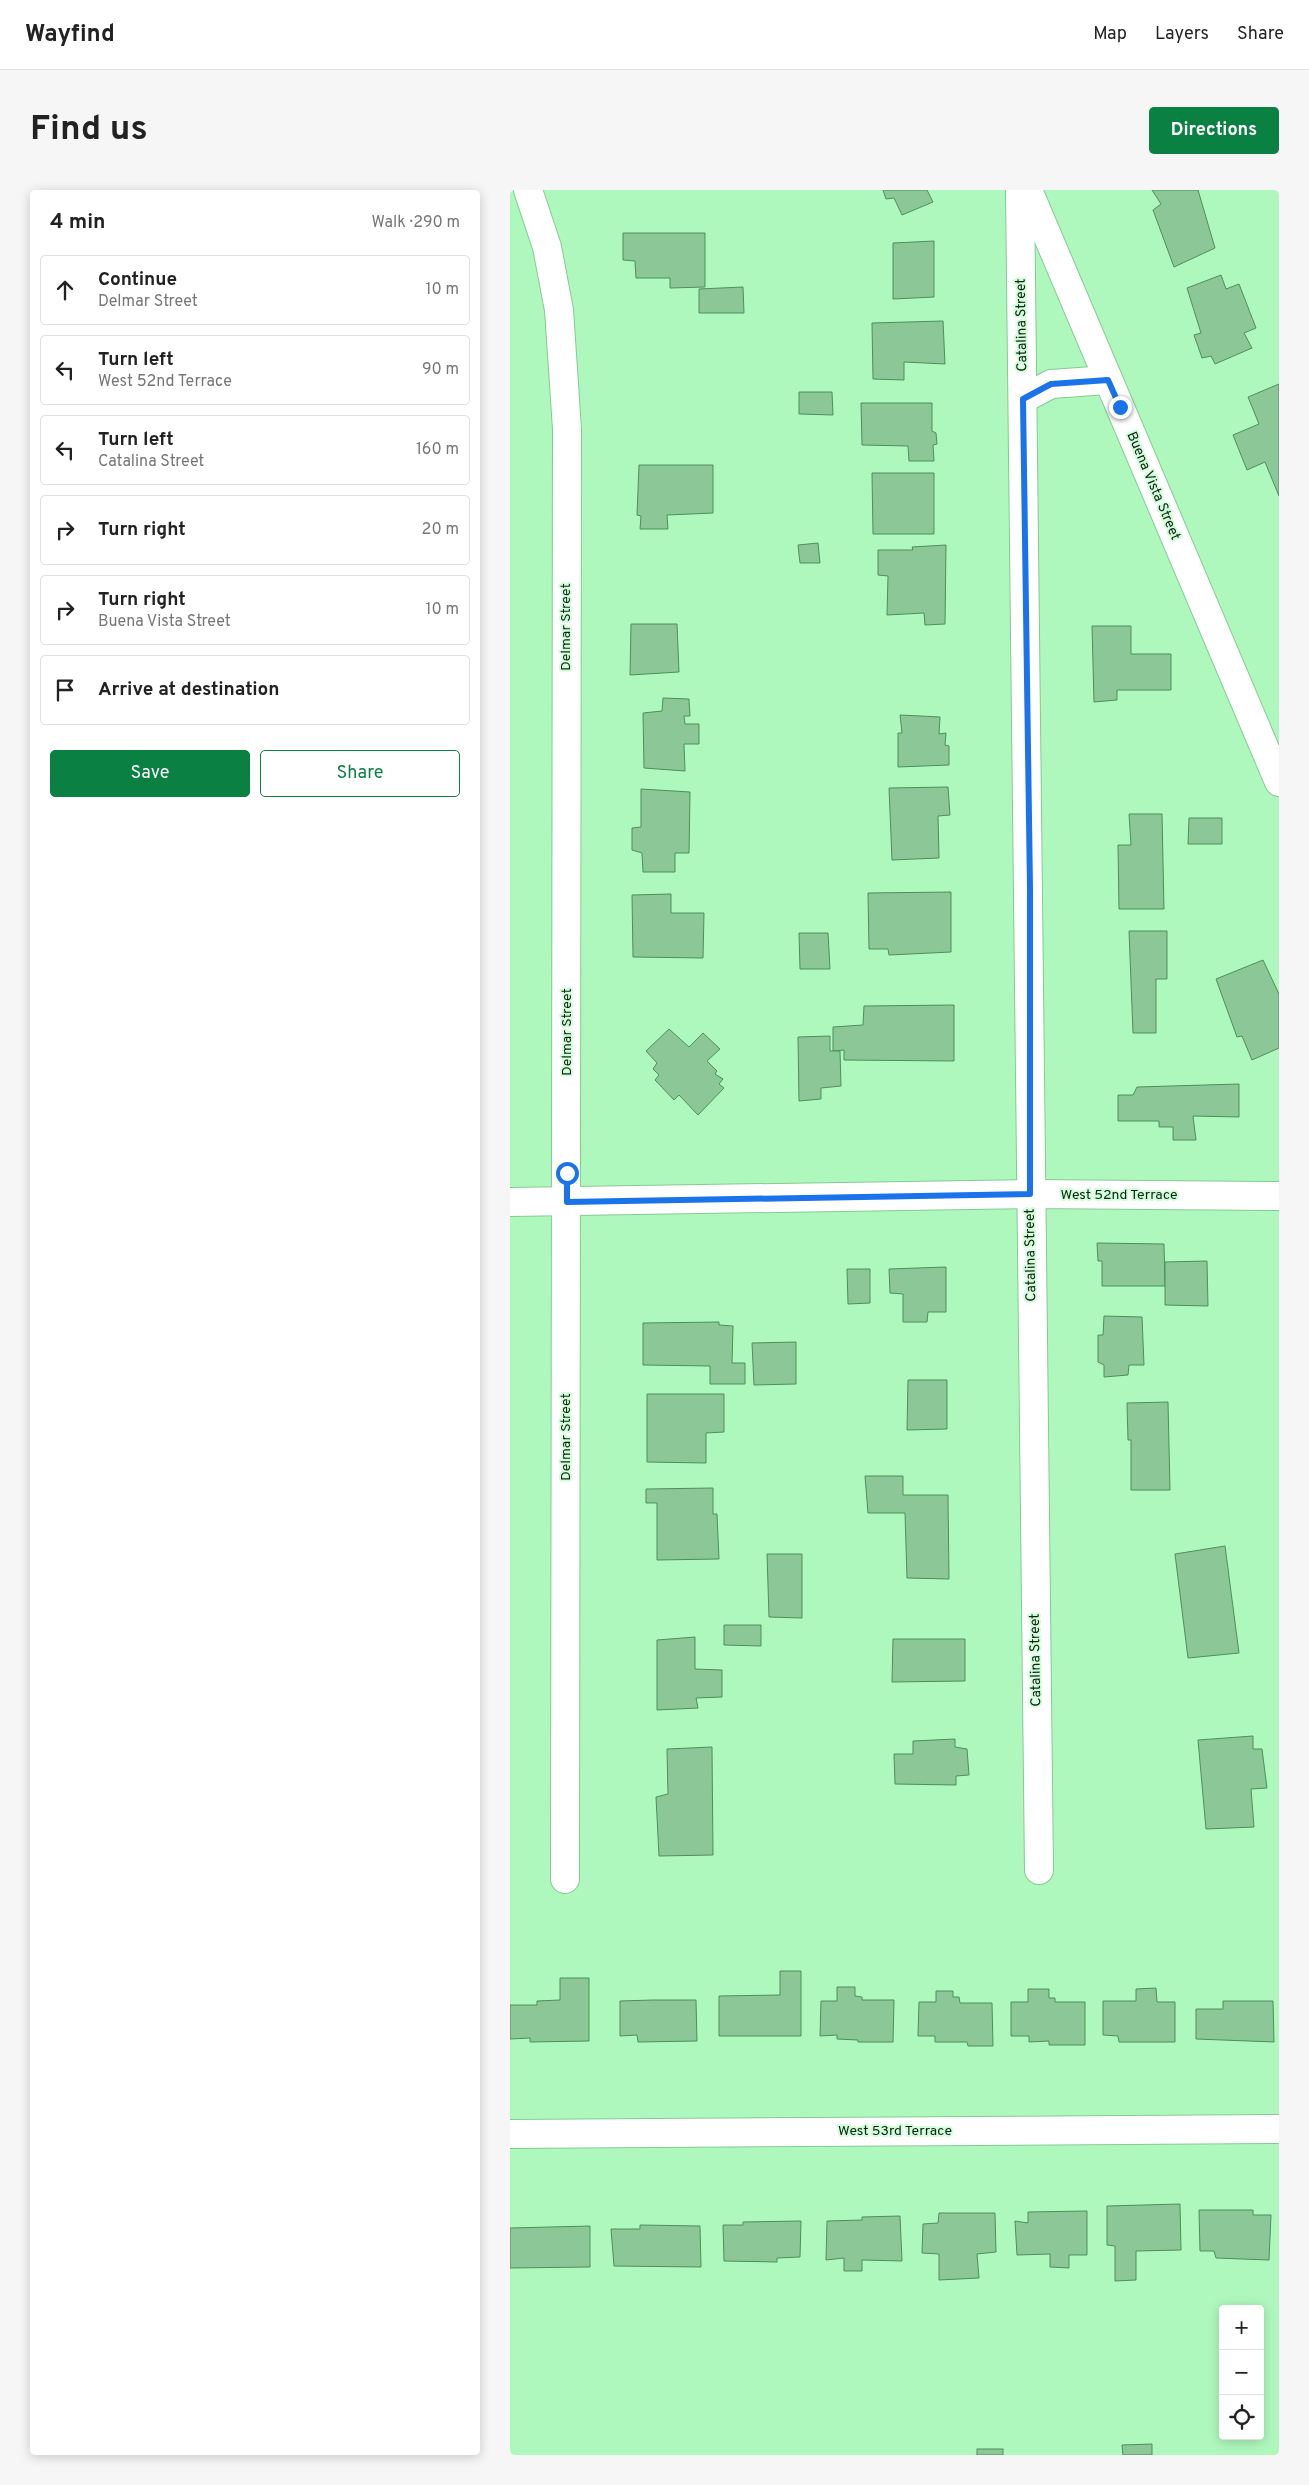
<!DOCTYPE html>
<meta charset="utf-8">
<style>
body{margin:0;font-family:Overpass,sans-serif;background:#f6f6f6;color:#222}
.controls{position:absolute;right:15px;bottom:15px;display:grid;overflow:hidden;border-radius:5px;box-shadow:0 2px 12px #0003}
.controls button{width:45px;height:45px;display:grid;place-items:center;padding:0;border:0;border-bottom:1px solid #e0e0e0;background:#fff;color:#222;font:25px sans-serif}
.stop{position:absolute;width:15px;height:15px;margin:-11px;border:4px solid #1a73e8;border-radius:50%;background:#fff}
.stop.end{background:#1a73e8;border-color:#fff;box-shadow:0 1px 5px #0008}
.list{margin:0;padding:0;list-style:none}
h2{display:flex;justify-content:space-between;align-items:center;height:65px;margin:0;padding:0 20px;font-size:21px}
h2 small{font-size:16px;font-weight:400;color:#767676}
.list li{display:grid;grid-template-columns:32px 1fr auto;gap:15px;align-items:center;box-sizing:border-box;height:70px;margin:0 10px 10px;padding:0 10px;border:1px solid #e0e0e0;border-radius:5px}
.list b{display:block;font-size:19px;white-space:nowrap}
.list p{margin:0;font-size:16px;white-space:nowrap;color:#767676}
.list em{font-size:16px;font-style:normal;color:#767676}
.actions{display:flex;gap:10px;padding:15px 20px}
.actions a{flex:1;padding:11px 0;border:1px solid #0b8043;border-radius:5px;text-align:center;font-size:18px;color:#0b8043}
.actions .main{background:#0b8043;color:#fff}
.icon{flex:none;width:28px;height:28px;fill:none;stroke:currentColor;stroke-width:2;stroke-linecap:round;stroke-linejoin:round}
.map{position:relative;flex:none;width:769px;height:2265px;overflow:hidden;border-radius:5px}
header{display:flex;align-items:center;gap:30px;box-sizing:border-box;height:70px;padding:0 25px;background:#fff;border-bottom:1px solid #e0e0e0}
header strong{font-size:24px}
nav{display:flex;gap:28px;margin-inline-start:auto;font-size:18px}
.intro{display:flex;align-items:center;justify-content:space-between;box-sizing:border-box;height:120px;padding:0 30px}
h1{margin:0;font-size:35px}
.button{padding:12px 22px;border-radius:5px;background:#0b8043;color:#fff;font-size:18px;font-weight:700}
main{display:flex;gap:30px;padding:0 30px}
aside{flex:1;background:#fff;border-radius:5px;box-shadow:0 2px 12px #0003}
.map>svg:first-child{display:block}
.building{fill:#8cc797;stroke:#4b905b}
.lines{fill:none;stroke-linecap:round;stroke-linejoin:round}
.minor-casing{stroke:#84cb93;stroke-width:30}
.minor{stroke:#fff;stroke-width:28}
.route{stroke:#1a73e8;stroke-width:6}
.labels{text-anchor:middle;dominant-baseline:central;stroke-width:4;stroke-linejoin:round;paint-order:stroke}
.street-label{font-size:14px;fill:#082510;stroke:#d3fdda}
</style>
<header>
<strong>Wayfind</strong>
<nav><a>Map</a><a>Layers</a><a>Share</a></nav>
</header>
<div class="intro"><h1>Find us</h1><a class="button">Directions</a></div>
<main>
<aside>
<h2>4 min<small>Walk · 290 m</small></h2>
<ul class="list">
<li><svg class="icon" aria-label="ahead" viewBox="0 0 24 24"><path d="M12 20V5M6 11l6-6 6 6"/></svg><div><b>Continue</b><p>Delmar Street</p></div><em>10 m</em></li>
<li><svg class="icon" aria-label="left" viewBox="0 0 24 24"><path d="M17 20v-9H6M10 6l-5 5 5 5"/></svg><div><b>Turn left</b><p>West 52nd Terrace</p></div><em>90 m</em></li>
<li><svg class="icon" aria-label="left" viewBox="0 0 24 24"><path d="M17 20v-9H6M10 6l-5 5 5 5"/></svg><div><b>Turn left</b><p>Catalina Street</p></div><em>160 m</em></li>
<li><svg class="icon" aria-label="right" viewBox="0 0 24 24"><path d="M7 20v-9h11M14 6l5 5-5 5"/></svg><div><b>Turn right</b></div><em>20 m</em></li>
<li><svg class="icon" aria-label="right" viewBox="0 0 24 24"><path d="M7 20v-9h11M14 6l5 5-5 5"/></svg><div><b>Turn right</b><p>Buena Vista Street</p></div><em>10 m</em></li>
<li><svg class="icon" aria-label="arrive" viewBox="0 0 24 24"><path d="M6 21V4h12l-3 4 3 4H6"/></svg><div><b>Arrive at destination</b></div></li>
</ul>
<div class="actions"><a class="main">Save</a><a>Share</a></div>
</aside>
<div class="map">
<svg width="769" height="2265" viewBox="0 0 769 2265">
<rect width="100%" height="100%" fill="#aff8bd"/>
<g class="building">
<path d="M373,0H417L423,12L392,25L384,8L376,9Z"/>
<path d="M642,0H688L705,58L664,77L643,20L651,14Z"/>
<path d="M113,43H195V97L160,98V88H126L125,71L113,70Z"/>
<path d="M424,51V107L383,109V53Z"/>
<path d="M711,85L716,99L729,94L746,138L734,143L742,158L705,174L701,166L692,168L684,145L691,143L677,98Z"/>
<path d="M233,97L234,123H189V99Z"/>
<path d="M433,131L435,174L394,172V190L363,189L362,133Z"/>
<path d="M769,194V306L755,272L737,280L723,245L749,234L738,207Z"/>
<path d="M289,202H322L323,225L289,224Z"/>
<path d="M351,213H422V241L426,243L427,254L423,255L424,271H399L398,256L352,255Z"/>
<path d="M129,275H203V323L157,325L158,339H130L131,326L127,325Z"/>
<path d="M362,283H424V344H363Z"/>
<path d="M308,353L310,373H290L288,355Z"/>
<path d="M436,355L435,434L415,435L414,423L377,425L378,386L368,385V360H403L402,357Z"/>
<path d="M121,434H167L169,482L120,485Z"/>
<path d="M582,436H621V464H661V500H607V510L584,512Z"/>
<path d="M153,508L179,509L180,526H174L175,534H189V554H174L175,581L134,578L133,523L152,521Z"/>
<path d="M390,525L430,527L429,544L436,543L435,555L439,556V575L388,577V543H392Z"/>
<path d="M438,597L440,625L428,626L429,668L382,670L379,598Z"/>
<path d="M131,599L180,602L179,663H165V682H133L132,663L122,660V638L131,637Z"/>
<path d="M619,624H652L654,719H609L608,655H621Z"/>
<path d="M679,628H712V654H678Z"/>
<path d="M441,702V762L379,765L378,759H359L358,703Z"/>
<path d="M161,704V723H194L193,768L123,767L122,705Z"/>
<path d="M619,741H657V789H646V843H623Z"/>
<path d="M289,743H318L320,779H290Z"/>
<path d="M753,770L769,804V858L742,870L732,846L727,847L706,789Z"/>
<path d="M444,815V871L334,870V860L323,861V837L353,835L354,816Z"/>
<path d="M159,839L179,857L193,843L210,859L197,871L207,881L205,884L213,889L209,894L214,898L188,925L169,905L164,910L145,890L149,885L143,879L147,873L136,861Z"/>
<path d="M320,846V861H330L331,896L311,898V909L289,911L288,847Z"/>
<path d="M729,894V927L683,926L686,950H663V937H649V931H608V905H623L627,897Z"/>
<path d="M587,1053L654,1054L655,1096H592V1071H588Z"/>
<path d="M697,1071L698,1116L655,1115V1072Z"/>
<path d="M436,1077V1122H418L417,1132H393V1104L380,1103L379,1079Z"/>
<path d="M337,1079H360V1113L338,1114Z"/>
<path d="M594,1126L632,1127L634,1175H619L618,1185L594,1187V1175L588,1172V1145H593Z"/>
<path d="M209,1132V1135L223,1136L222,1173H235V1194H200V1176L133,1175V1133Z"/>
<path d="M286,1152V1194L244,1195L242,1153Z"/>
<path d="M398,1190H437V1239L397,1240Z"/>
<path d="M137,1204H214V1242L196,1243V1273L137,1272Z"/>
<path d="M658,1212L660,1300H621V1250H618L617,1213Z"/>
<path d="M355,1286H393V1305H438L439,1389L397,1388L395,1323H358Z"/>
<path d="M203,1298V1324H207L209,1369L147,1370V1313H136V1299Z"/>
<path d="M715,1356L729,1463L678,1468L665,1364Z"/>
<path d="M257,1364H292V1428L259,1427Z"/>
<path d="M214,1435H251V1456L214,1455Z"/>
<path d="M185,1447V1479L212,1480V1507L186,1508L188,1518L147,1520V1450Z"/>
<path d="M383,1449H455V1491L382,1492Z"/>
<path d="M743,1546V1559H752L757,1598L741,1599L744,1637L696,1639L688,1550Z"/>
<path d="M445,1549V1557L457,1559L459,1585L446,1586V1595L385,1594L384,1564H403V1551Z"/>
<path d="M202,1557L203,1665L149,1666L146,1607L158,1604L157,1559Z"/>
<path d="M270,1781H291V1846H209V1806L270,1805Z"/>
<path d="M50,1788H79V1851L20,1852V1848L0,1849V1815H27V1811L50,1810Z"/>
<path d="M327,1797H345V1806L352,1807V1810H384L383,1852H348V1850L327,1849V1845L310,1846L311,1811H327Z"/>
<path d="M646,1798L647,1812H665V1852H609L608,1846L593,1845V1811H626V1799Z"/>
<path d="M518,1799H539V1808H545V1812H575V1855H539V1851L519,1852V1846H501V1812H518Z"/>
<path d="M426,1801H443V1807H449L450,1813H482L483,1856H458L457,1852H425V1846H408L409,1812H426Z"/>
<path d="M143,1810H186L187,1851L128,1852L127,1845L110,1846V1811Z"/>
<path d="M713,1811H763L764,1852L686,1849V1819H713Z"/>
<path d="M670,2014L671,2060L626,2061V2090L605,2091V2056L597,2055V2016Z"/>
<path d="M689,2020H743V2025H761L759,2070L706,2068L704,2061H690Z"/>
<path d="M577,2021V2065H559V2078L540,2077V2064L507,2065L505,2031L518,2033V2022Z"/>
<path d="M429,2023H485L486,2062L467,2064L469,2088L429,2090V2064L412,2063L413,2034L428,2033Z"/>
<path d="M390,2026L392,2071L352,2070V2081H334V2068L316,2070L317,2031L352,2030V2027Z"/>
<path d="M291,2031L290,2067L267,2068V2072L214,2071L213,2035H233V2032Z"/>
<path d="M130,2035L190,2036L191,2077L104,2076L101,2039H130Z"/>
<path d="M80,2036V2077L0,2078V2038Z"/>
<path d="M642,2254V2265H613L612,2255Z"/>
<rect x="467" y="2259" width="26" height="6"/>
</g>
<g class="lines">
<g class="minor-casing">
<g id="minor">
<path d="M18,0L37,57L49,120L57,239L55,1689"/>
<path d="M510,0L529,1680"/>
<path d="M518,0L769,592"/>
<path d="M513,209L541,194L598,190"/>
<path d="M0,1012L521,1004L769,1006"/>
<path d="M0,1944L769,1939"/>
</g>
</g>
<use href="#minor" class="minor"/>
</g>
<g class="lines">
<path class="route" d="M57,983V1012L520,1004V699L513,209L541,194L598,190L610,217"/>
</g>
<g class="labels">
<g class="street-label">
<text transform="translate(512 135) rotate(-91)">Catalina Street</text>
<text transform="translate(643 296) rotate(67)">Buena Vista Street</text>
<text transform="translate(56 437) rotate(-90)">Delmar Street</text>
<text transform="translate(57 842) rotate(-90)">Delmar Street</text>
<text x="609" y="1005">West 52nd Terrace</text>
<text transform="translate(521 1065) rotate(-91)">Catalina Street</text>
<text transform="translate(56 1247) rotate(-90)">Delmar Street</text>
<text transform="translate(526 1470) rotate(-91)">Catalina Street</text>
<text x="385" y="1941">West 53rd Terrace</text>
</g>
</g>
</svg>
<div class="controls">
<button>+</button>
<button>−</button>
<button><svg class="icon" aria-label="locate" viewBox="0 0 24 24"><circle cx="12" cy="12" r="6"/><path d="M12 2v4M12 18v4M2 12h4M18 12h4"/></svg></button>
</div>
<div class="stop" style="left:57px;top:983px"></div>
<div class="stop end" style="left:610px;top:217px"></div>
</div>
</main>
